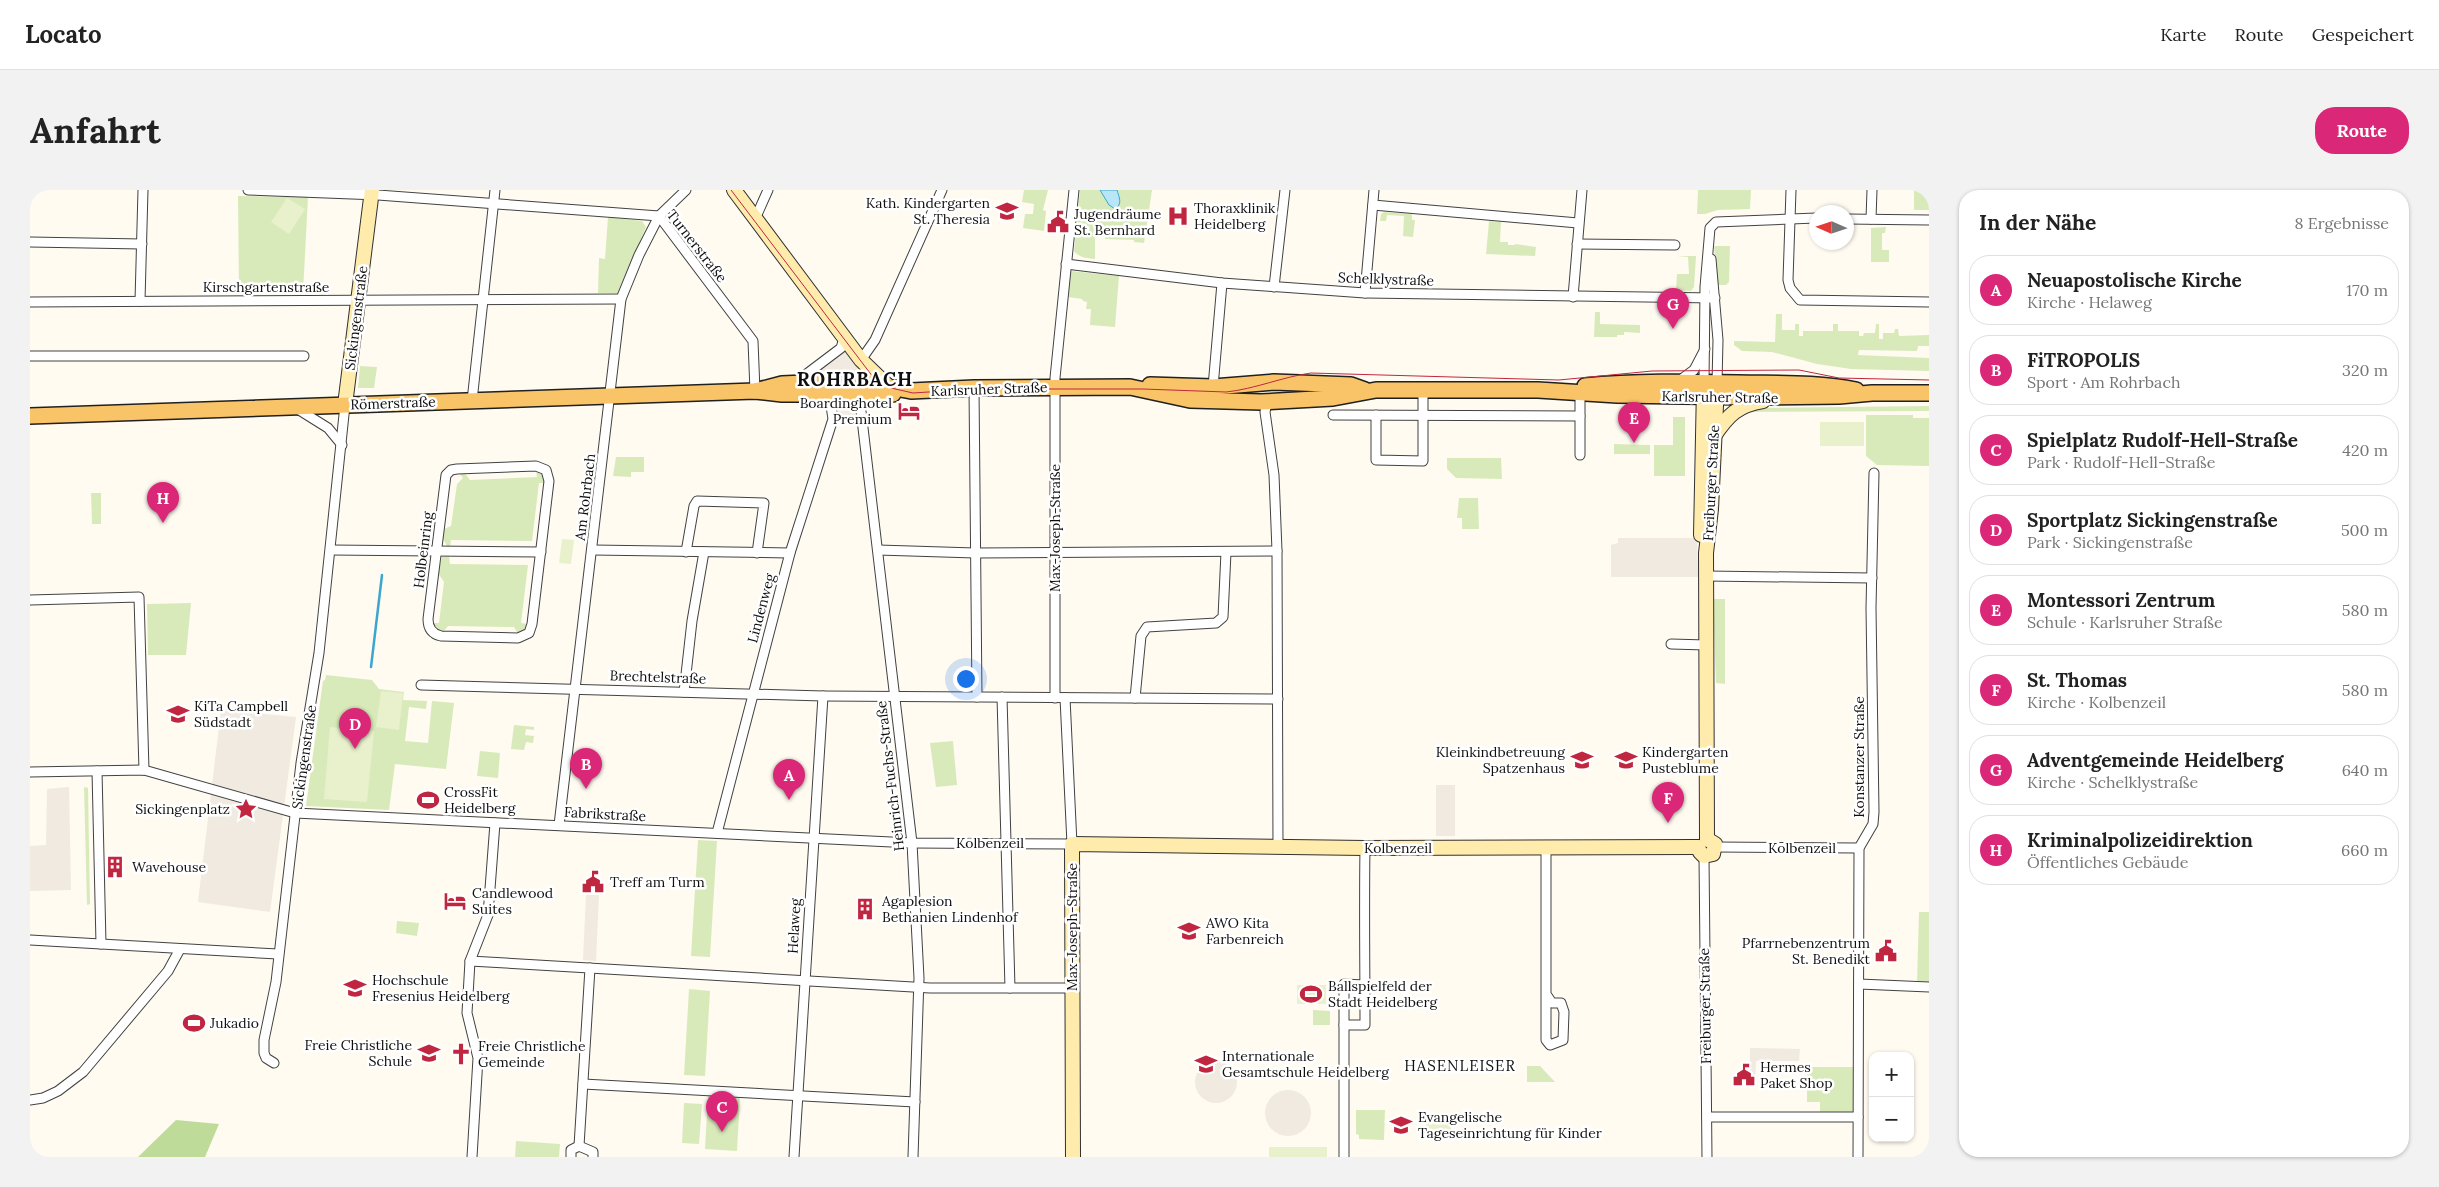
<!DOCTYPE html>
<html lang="de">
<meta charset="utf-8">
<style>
body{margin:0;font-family:Lora,serif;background:#f2f2f2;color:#222}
.controls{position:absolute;right:15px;bottom:15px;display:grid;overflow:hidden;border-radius:10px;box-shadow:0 1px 4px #0004}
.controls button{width:45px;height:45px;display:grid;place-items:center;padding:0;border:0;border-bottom:1px solid #e0e0e0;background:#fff;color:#222;font:25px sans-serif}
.compass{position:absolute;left:1779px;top:15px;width:45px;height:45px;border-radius:50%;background:#fff;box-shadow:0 1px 4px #0004;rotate:273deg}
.you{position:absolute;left:935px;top:488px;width:18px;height:18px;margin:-12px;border:4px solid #fff;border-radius:50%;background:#1a73e8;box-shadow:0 0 0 8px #1a73e833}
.badge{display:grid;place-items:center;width:32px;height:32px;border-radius:50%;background:#db2777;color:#fff;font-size:16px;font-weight:700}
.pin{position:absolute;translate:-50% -41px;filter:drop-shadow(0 1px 2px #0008)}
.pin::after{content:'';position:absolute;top:26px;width:18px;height:15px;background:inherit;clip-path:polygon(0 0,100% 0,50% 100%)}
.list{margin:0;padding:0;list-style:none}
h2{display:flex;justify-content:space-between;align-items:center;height:65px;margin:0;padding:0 20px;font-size:21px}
h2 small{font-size:16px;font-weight:400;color:#767676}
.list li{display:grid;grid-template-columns:32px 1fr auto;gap:15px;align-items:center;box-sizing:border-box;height:70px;margin:0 10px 10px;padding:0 10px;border:1px solid #e0e0e0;border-radius:20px}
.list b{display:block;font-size:19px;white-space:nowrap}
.list p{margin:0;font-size:16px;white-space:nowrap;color:#767676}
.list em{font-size:16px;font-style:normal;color:#767676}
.map{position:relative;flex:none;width:1899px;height:967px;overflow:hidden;border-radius:20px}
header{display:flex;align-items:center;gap:30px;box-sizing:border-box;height:70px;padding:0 25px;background:#fff;border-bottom:1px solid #e0e0e0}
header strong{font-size:24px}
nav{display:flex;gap:28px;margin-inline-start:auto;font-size:18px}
.intro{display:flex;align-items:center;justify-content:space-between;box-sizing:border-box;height:120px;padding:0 30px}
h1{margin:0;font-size:35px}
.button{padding:12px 22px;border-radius:20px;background:#db2777;color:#fff;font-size:18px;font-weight:700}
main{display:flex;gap:30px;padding:0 30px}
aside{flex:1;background:#fff;border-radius:20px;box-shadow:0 1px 4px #0004}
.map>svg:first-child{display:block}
.green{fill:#d9eaba}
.forest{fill:#bfdb99}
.pitch{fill:#e9f1cc}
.plaza{fill:#f0eae0}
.water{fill:#b6e6f7;stroke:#3ca6ce}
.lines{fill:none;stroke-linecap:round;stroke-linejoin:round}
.stream{stroke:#3ca6ce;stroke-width:2.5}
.street-casing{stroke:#424242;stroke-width:11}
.secondary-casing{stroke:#313131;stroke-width:16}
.primary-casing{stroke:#202020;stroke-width:18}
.street{stroke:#fff;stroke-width:9}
.secondary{stroke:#ffecac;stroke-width:14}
.primary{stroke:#f9c468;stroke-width:15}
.tram{stroke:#c12640;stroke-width:1}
.labels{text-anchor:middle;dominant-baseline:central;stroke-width:5;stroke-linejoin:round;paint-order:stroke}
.poi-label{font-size:14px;fill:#0f0f0f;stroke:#fff;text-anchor:start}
.street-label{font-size:14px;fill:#0f0f0f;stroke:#fff}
.neighbourhood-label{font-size:15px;letter-spacing:1px;fill:#0f0f0f;stroke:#fff}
.district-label{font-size:19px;font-weight:bold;letter-spacing:1px;fill:#0f0f0f;stroke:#fff}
</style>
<header>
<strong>Locato</strong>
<nav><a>Karte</a><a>Route</a><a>Gespeichert</a></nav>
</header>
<div class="intro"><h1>Anfahrt</h1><a class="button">Route</a></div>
<main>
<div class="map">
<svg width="1899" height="967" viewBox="0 0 1899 967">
<rect width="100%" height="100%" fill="#fffbf1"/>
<g class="green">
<path d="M994,0H1018L1013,20L1016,21L1014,41L993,38L995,24H1003L1004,14L992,12Z"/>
<path d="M1050,0H1122L1114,53L1104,52V50L1075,49V38H1065V69C1057,68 1049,68 1044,61Z"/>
<path d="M1668,0H1721L1720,19L1688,20L1675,24H1667Z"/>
<rect x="1884" y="0" width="15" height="20"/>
<path d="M208,6L278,7L273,103L209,102Z"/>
<path d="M1354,22L1382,24V30H1385L1383,47L1373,46L1374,26L1357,25L1356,31H1350L1351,24Z"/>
<path d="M578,27L612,31L616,37L588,103H568L569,68L575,69Z"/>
<path d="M1459,31L1471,32L1470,52H1478V55H1485V54L1506,57L1505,66L1456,64Z"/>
<path d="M1856,37L1855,43H1852V60H1859V72H1841V38Z"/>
<path d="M1684,56H1700L1699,92L1696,95H1688Z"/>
<path d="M1647,66H1666L1664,97L1661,101L1646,100L1647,84H1659L1658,67Z"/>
<path d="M1041,81L1089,86L1085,137L1060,135L1061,119H1056L1057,112L1053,111L1052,109L1038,107Z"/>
<path d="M1565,122H1570V134L1610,135V143L1594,142V145H1587V147H1564Z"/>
<path d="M1746,124H1752V140H1765V134H1769V146H1773V141H1803V134H1808V141H1829V146H1833L1834,143H1845L1846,134H1849V149H1853V143H1864L1865,139H1868L1869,146L1899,145V156H1888L1887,161L1829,160L1828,165L1899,168V181L1821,179L1787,174L1742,162L1712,161L1704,155V151L1745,152Z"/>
<path d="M330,176L347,177L344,198H328Z"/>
<path d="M1899,216V221L1714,222L1718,218Z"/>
<path d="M1836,225H1883V228H1899V276L1847,275L1836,266Z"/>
<path d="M1643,227H1655V286H1624V255H1643Z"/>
<path d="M1584,254L1620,255V264H1584Z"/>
<path d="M586,267H614V282H601V287L583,286Z"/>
<path d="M1417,268H1471L1472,289L1426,288L1417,279Z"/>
<path d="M506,280L514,283L516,293H509L502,351L421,350L420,357L417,356L413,349L414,339L421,336L427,294L433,288L429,283L434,282L440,290L507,287Z"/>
<path d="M61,303H71V334H62Z"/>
<path d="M1429,308H1448L1449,339H1432V328H1427Z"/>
<path d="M419,366L420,374L498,375L491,433L498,434L497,441L488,444L484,437L418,436L412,443L408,441L403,433H409L414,392L408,383L412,367Z"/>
<path d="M1683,409H1695V494L1686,493Z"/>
<path d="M161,413L156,465H118L117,414Z"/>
<path d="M296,485L342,490L349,499L374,502L373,510L397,511L396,519L379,517L375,551L398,553L402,511L424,513L416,579L365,574L359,620L276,616L293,491L295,490Z"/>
<path d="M484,535L504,537V540L496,539L495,545L504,546L503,553L496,552L494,560L481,559Z"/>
<path d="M923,551L927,595L906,597L900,553Z"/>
<path d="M450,561L470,563L468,588L447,586Z"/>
<path d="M54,597L58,598L60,714L57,715Z"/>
<path d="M668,650L687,651L680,767L661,766Z"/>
<path d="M1889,722H1899V794L1887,793Z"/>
<path d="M367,731L389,733L387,746L366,743Z"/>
<path d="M659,799L680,801L675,886L654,885Z"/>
<path d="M1283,820L1300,821V835H1283Z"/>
<path d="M1497,876H1510L1525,892H1497Z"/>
<path d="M1777,877H1823V922H1790V912H1777Z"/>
<path d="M678,905L710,907L707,961L675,959Z"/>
<path d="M654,913L672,914L669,954L652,953Z"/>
<path d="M1326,920H1355L1354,950L1329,949V945L1326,944Z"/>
<path d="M486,951L530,954L529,967H485Z"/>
</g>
<path class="forest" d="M146,930L189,934L175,967H108Z"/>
<g class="pitch">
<path d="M257,8L275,19L259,44L241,32Z"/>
<rect x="1790" y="232" width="44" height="24"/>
<path d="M532,349L544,350L541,374L529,373Z"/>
<path d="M351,501L373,503L369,540L346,537Z"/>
<path d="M300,537L344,541L337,612L294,609Z"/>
<rect x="1267" y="795" width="29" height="19"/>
<path d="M1396,924L1421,925V940L1396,939Z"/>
<rect x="1239" y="957" width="58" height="10"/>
</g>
<g class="plaza">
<path d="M815,156L843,189L776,188Z"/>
<path d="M797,207L827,208L831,231L803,229Z"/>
<path d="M1588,348H1667L1668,387H1581V355L1588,353Z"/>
<path d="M191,520L266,527L240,722L168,712Z"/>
<rect x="1406" y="595" width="19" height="51"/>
<path d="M39,597L41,700L0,701V656L16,655L17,599Z"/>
<path d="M556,705H569L566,771L553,770Z"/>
<path d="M1720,858L1770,859L1769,871H1726L1725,891L1720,888Z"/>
<circle cx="1186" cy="892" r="21"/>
<circle cx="1258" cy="923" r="23"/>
</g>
<path class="water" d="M1070,0H1087C1089,7 1093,14 1085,19L1079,15Z"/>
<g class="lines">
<path class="stream" d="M341,477L352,385"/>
<g class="street-casing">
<g id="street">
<path d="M218,0L348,5L629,26L723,151L725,201"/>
<path d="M1761,0L1758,90L1760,98L1770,110L1899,112"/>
<path d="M1343,15L1548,33"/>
<path d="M725,29L738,0"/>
<path d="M1816,29L1899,30"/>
<path d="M1841,29L1842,0"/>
<path d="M0,52L112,54"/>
<path d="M1547,54L1645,55"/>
<path d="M1681,69L1688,150L1687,193"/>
<path d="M1036,74L1192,93L1335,103L1685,108"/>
<path d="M1244,97L1255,0"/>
<path d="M1335,103L1344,0"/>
<path d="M1543,107L1552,0"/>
<path d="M110,111L113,0"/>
<path d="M0,112L591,109"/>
<path d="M0,166H274"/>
<path d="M831,170L845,150L912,0"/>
<path d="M1649,191L1664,180L1675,159"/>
<path d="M766,192L811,158L814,148"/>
<path d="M1674,193L1675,97L1680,38L1686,32L1786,28"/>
<path d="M1183,197L1192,93"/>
<path d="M944,198L947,507"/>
<path d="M829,204L882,653L889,788L883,967"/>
<path d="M442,211L465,0"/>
<path d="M1237,212L1235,222L1244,285L1247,361L1248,657"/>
<path d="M266,218L298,238L312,255"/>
<path d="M1303,225L1550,226"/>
<path d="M1346,225V270L1393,271V200"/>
<path d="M1550,265V203"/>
<path d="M506,276L516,280L519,291L502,434L499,443L488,448L411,446C402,444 398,438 398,429L416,285L421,280L427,279Z"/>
<path d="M301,360L511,362"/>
<path d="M563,360L760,363"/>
<path d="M848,360L945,363L1247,361"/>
<path d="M656,362L664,316L667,311L734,313L727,363"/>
<path d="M1676,386L1842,388"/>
<path d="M0,410L109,407L114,580"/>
<path d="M1641,454L1676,455"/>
<path d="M391,495L793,506L1248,509"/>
<path d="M654,502L662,431L674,362"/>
<path d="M972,507L980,798"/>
<path d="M1025,508V188L1044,0"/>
<path d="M1105,508L1111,446L1117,437L1186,433L1193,427L1196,362"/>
<path d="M67,581L71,754"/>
<path d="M0,582L114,580L265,623L882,653L1042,654L1035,508"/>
<path d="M529,635L591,109L609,65L629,26L656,0"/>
<path d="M687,643L760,363L803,229L801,216L793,204"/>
<path d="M1686,657L1829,658"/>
<path d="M1335,658C1334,717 1335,776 1335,835H1314V794L1335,795"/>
<path d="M1674,666L1677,967"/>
<path d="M0,750L248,764"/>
<path d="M440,771L900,798H1043"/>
<path d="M1829,794L1899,797"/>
<path d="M1516,804V850L1520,855L1533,850L1534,822L1531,813H1522L1516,804V658"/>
<path d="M244,873L236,868L234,863V850L246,792L271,573L289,463L315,215"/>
<path d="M553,894L885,912"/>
<path d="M0,910L13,908L28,901L53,882L138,781L150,759"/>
<path d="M1677,927H1828"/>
<path d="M549,956L560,778"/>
<path d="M442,967L448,868L437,823L440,771L458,725L465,633"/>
<path d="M541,967V960L549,956L563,962V967"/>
<path d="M764,967L793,506"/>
<path d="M1314,967V835"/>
<path d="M1828,967L1829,658L1843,634L1844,622L1841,418L1844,283"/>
</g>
</g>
<g class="secondary-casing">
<g id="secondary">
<path d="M704,0L831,170L858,196"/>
<path d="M315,215L342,0"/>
<path d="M1684,246C1698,225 1708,215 1733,211"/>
<path d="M1671,345L1674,197"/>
<path d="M1677,649L1676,363L1681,319L1687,195"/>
<path d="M1668,657L1670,662L1674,666L1683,664L1685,654L1677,649"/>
<path d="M1043,967L1042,654L1335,658L1668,657"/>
</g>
</g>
<g class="primary-casing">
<g id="primary">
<path d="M1120,195L1183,197L1244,192L1321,195L1335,200"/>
<path d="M1555,196C1605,191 1657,192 1708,193C1747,194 1787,192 1826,200"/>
<path d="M725,201L752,194L798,192L839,193L881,201L944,198L1100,197L1160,210L1231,212L1303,208L1346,200H1508L1587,205L1720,207L1809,206L1842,203H1899"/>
<path d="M0,226L725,201L752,204H863"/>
</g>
</g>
<use href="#street" class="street"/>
<use href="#secondary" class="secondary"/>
<use href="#primary" class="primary"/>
<path class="tram" d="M701,0L843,187L861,198L883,203L944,199H1113L1196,202C1225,199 1252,187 1281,183L1529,190L1622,181L1769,180L1809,188L1899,190"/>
</g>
<defs>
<g id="school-bare" transform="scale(1.725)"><path d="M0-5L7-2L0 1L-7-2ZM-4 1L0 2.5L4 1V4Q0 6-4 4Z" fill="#c12640" stroke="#fff" stroke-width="2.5" paint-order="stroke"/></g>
<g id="hospital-bare" transform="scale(1.725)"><path d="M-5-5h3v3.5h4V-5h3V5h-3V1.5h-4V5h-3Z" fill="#c12640" stroke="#fff" stroke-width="2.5" paint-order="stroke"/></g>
<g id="civic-bare" transform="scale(1.725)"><path d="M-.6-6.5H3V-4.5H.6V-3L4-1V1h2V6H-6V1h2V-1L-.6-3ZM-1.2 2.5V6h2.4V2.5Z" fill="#c12640" stroke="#fff" stroke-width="2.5" paint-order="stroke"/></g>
<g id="hotel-bare" transform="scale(1.725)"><path d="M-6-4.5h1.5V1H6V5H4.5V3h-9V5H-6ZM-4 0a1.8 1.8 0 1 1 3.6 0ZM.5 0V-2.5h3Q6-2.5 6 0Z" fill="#c12640" stroke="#fff" stroke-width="2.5" paint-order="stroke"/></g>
<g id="stadium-bare" transform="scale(1.725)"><path d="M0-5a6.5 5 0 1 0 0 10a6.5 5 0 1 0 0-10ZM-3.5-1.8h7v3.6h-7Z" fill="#c12640" stroke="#fff" stroke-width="2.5" paint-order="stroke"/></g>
<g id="sight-bare" transform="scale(1.725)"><path d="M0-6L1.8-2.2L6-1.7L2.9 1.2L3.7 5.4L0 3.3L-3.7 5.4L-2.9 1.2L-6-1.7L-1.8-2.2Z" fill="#c12640" stroke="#fff" stroke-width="2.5" paint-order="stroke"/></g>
<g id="building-bare" transform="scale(1.725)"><path d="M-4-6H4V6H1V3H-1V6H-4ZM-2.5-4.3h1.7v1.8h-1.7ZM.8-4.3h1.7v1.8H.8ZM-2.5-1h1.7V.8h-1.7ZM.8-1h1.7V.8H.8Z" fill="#c12640" stroke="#fff" stroke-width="2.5" paint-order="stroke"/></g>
<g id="university-bare" transform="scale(1.725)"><path d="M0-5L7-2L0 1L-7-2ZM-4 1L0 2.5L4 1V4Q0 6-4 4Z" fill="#c12640" stroke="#fff" stroke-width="2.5" paint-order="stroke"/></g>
<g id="church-bare" transform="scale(1.725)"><path d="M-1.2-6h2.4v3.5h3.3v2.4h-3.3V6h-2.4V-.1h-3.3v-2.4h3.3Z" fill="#c12640" stroke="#fff" stroke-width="2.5" paint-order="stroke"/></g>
</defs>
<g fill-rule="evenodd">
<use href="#school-bare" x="977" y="21"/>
<use href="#hospital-bare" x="1148" y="26"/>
<use href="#civic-bare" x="1028" y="32"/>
<use href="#hotel-bare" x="879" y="221"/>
<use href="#school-bare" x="148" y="524"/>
<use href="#school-bare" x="1552" y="570"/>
<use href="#school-bare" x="1596" y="570"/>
<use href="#stadium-bare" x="398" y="610"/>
<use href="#sight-bare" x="216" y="619"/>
<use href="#building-bare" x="85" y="677"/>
<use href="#civic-bare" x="563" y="692"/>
<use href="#hotel-bare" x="425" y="711"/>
<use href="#building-bare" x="835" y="719"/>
<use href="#school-bare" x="1159" y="741"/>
<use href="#civic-bare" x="1856" y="761"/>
<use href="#university-bare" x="325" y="798"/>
<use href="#stadium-bare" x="1281" y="804"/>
<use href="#stadium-bare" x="164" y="833"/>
<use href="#school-bare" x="399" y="863"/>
<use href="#church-bare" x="431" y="864"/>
<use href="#school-bare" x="1176" y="874"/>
<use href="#civic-bare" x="1714" y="885"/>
<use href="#school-bare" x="1371" y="935"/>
</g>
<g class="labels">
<g class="poi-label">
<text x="960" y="13" text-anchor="end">Kath. Kindergarten<tspan x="960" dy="16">St. Theresia</tspan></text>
<text x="1164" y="18">Thoraxklinik<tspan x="1164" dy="16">Heidelberg</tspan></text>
<text x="1044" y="24">Jugendräume<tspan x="1044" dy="16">St. Bernhard</tspan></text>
<text x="862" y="213" text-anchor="end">Boardinghotel<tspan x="862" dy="16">Premium</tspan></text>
<text x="164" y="516">KiTa Campbell<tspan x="164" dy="16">Südstadt</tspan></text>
<text x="1535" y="562" text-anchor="end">Kleinkindbetreuung<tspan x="1535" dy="16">Spatzenhaus</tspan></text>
<text x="1612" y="562">Kindergarten<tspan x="1612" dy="16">Pusteblume</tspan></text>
<text x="414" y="602">CrossFit<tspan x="414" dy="16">Heidelberg</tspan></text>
<text x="200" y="619" text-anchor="end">Sickingenplatz</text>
<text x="102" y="677">Wavehouse</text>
<text x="580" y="692">Treff am Turm</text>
<text x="442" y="703">Candlewood<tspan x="442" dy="16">Suites</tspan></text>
<text x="852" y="711">Agaplesion<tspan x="852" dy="16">Bethanien Lindenhof</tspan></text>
<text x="1176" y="733">AWO Kita<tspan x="1176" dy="16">Farbenreich</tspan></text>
<text x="1840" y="753" text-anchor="end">Pfarrnebenzentrum<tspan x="1840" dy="16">St. Benedikt</tspan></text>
<text x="342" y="790">Hochschule<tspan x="342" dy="16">Fresenius Heidelberg</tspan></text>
<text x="1298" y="796">Ballspielfeld der<tspan x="1298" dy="16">Stadt Heidelberg</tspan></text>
<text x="180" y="833">Jukadio</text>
<text x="382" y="855" text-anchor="end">Freie Christliche<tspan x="382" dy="16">Schule</tspan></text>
<text x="448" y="856">Freie Christliche<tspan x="448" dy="16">Gemeinde</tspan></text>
<text x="1192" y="866">Internationale<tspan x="1192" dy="16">Gesamtschule Heidelberg</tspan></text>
<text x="1730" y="877">Hermes<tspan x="1730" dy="16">Paket Shop</tspan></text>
<text x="1388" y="927">Evangelische<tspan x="1388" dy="16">Tageseinrichtung für Kinder</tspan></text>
</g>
<g class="street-label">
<text transform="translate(667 56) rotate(52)">Turnerstraße</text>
<text transform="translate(1356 89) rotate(2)">Schelklystraße</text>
<text x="236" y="97">Kirschgartenstraße</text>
<text transform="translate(326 128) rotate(-83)">Sickingenstraße</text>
<text transform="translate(959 199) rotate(-2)">Karlsruher Straße</text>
<text transform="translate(1690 207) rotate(1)">Karlsruher Straße</text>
<text transform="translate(363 213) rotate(-2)">Römerstraße</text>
<text transform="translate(1681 293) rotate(-87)">Freiburger Straße</text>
<text transform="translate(555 307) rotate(-83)">Am Rohrbach</text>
<text transform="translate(1025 338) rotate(-90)">Max-Joseph-Straße</text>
<text transform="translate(393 360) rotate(-83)">Holbeinring</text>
<text transform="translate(731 418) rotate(-75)">Lindenweg</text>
<text transform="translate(628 487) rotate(2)">Brechtelstraße</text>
<text transform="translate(274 567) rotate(-82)">Sickingenstraße</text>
<text transform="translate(1829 567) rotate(-90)">Konstanzer Straße</text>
<text transform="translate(860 586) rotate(-97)">Heinrich-Fuchs-Straße</text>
<text transform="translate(575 624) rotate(3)">Fabrikstraße</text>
<text x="960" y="653">Kolbenzeil</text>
<text x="1368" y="658">Kolbenzeil</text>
<text x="1772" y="658">Kolbenzeil</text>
<text transform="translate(764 736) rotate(-87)">Helaweg</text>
<text transform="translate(1042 737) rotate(-90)">Max-Joseph-Straße</text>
<text transform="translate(1675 816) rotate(-91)">Freiburger Straße</text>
</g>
<g class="neighbourhood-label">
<text x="1430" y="875">HASENLEISER</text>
</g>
<g class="district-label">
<text x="825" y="189">ROHRBACH</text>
</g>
</g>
</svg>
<div class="controls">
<button>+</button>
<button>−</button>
</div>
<svg class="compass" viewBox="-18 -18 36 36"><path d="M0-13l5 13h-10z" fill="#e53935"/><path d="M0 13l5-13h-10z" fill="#767676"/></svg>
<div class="you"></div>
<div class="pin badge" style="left:759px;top:610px">A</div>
<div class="pin badge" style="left:556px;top:599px">B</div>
<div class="pin badge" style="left:692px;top:942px">C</div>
<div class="pin badge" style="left:325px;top:559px">D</div>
<div class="pin badge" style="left:1604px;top:253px">E</div>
<div class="pin badge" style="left:1638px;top:633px">F</div>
<div class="pin badge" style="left:1643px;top:139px">G</div>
<div class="pin badge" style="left:133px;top:333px">H</div>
</div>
<aside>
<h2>In der Nähe<small>8 Ergebnisse</small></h2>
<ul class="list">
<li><span class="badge">A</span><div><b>Neuapostolische Kirche</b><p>Kirche · Helaweg</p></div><em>170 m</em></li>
<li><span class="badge">B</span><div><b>FiTROPOLIS</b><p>Sport · Am Rohrbach</p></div><em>320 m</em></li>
<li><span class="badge">C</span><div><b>Spielplatz Rudolf-Hell-Straße</b><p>Park · Rudolf-Hell-Straße</p></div><em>420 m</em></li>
<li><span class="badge">D</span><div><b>Sportplatz Sickingenstraße</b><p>Park · Sickingenstraße</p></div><em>500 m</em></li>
<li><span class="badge">E</span><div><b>Montessori Zentrum</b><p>Schule · Karlsruher Straße</p></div><em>580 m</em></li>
<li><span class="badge">F</span><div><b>St. Thomas</b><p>Kirche · Kolbenzeil</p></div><em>580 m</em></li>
<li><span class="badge">G</span><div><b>Adventgemeinde Heidelberg</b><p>Kirche · Schelklystraße</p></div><em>640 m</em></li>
<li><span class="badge">H</span><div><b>Kriminalpolizeidirektion</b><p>Öffentliches Gebäude</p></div><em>660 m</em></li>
</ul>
</aside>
</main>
